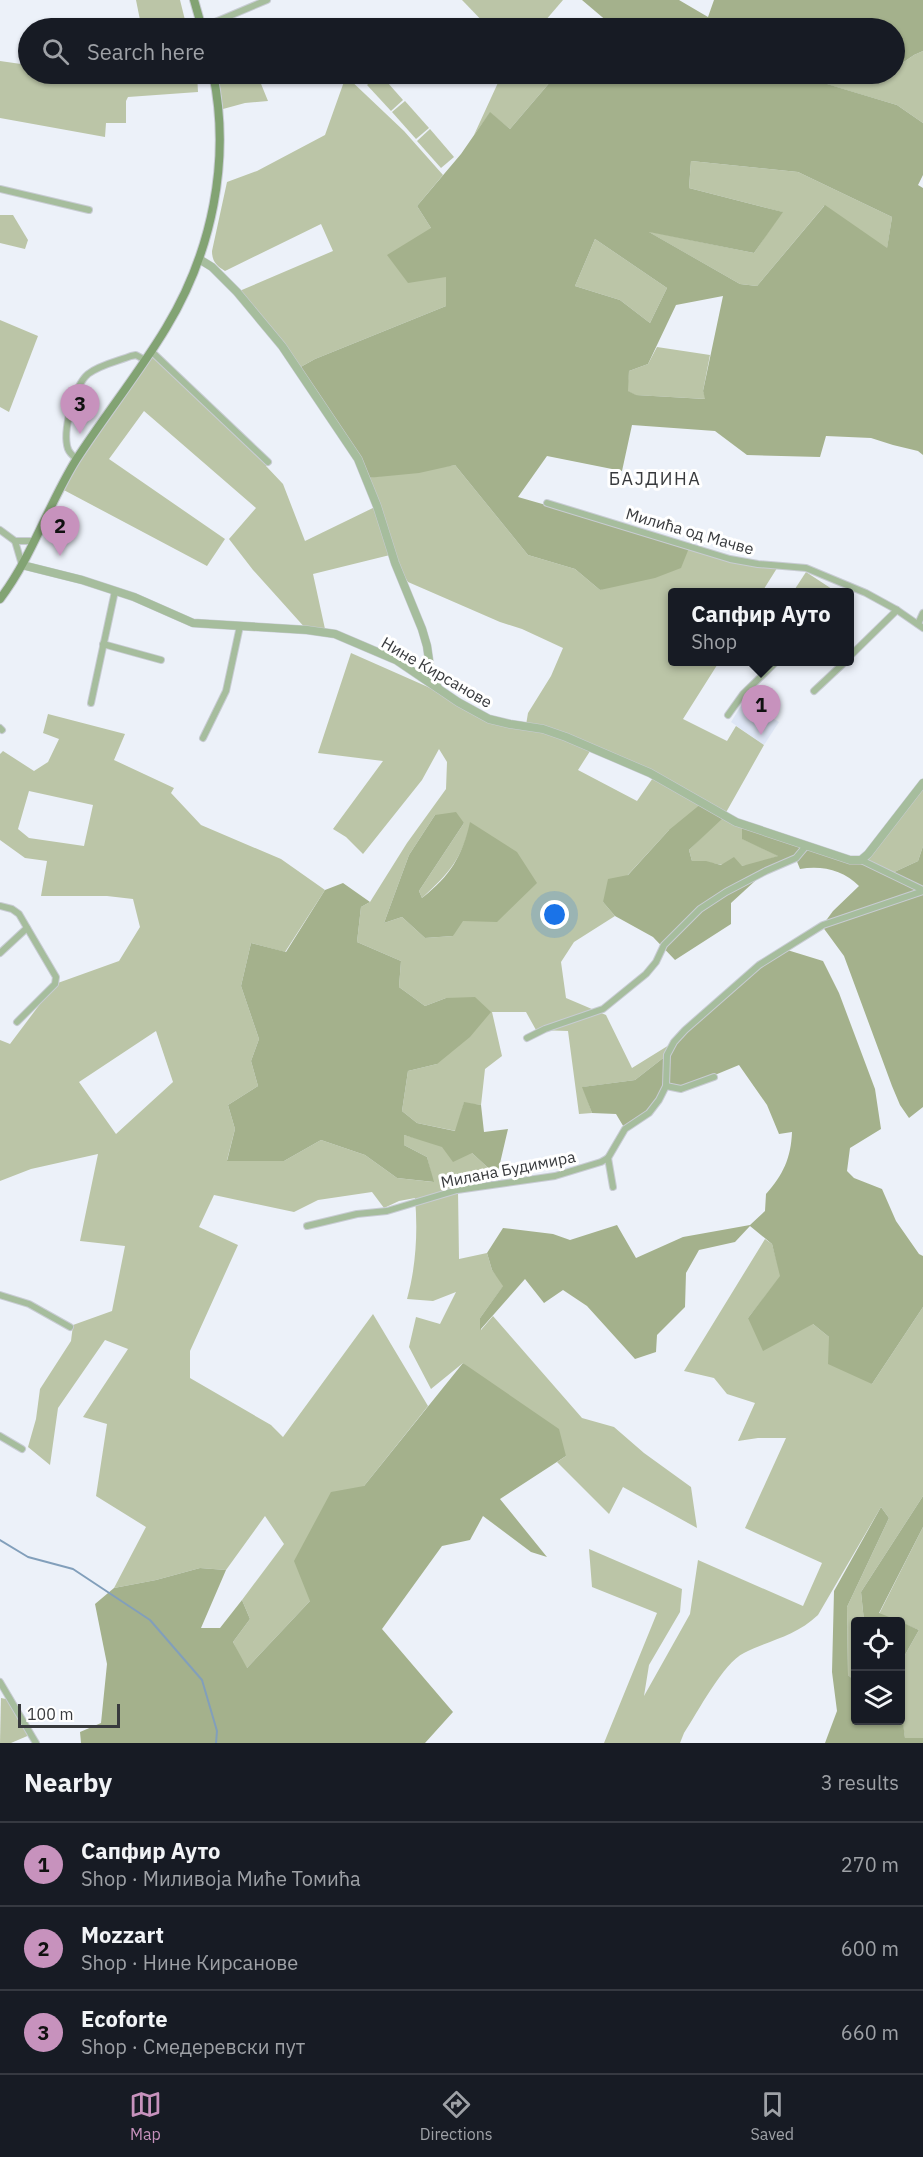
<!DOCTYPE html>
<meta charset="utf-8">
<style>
body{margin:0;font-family:"IBM Plex Sans",sans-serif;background:#242831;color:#f1f3f6}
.controls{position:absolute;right:18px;bottom:18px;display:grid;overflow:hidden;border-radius:6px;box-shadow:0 2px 4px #0004}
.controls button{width:54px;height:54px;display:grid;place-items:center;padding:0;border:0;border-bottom:2px solid #363941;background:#171b24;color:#f1f3f6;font:30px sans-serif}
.scale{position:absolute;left:18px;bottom:15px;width:102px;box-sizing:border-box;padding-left:6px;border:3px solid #383a3d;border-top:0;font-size:16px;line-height:21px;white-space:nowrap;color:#383a3d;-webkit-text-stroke:4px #fff;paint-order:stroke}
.you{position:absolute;left:555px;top:915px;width:21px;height:21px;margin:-15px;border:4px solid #fff;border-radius:50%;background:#1a73e8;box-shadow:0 0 0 9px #1a73e833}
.badge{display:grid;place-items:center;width:39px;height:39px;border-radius:50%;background:#c792bd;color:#111;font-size:20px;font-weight:700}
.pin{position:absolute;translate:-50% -50px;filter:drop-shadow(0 2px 3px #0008)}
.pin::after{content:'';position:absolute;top:32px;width:21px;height:18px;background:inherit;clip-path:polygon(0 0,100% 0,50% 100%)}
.popup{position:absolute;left:668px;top:588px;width:186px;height:78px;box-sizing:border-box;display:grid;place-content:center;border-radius:6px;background:#171b24;filter:drop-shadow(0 2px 4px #0005);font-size:20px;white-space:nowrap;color:#9ea1a6}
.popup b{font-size:22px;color:#f1f3f6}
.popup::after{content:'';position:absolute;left:50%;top:100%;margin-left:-12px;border:12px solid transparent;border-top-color:#171b24}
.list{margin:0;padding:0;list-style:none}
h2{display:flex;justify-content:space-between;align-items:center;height:78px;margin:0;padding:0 24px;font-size:26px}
h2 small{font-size:20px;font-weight:400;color:#9ea1a6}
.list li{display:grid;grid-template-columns:39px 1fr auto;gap:18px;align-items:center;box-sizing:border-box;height:84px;padding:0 24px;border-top:2px solid #363941}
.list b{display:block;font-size:22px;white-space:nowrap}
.list p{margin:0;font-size:20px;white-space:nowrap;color:#9ea1a6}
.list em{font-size:20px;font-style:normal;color:#9ea1a6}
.icon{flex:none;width:33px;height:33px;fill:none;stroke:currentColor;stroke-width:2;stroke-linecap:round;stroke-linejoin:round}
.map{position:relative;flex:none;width:923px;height:1743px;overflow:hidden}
.search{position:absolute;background:#171b24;box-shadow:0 2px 4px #0004;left:18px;right:18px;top:18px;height:66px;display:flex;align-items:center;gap:15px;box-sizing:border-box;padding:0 21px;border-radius:33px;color:#9ea1a6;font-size:22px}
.sheet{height:330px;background:#171b24}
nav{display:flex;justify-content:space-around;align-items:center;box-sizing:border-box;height:84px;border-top:2px solid #363941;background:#171b24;font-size:16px;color:#9ea1a6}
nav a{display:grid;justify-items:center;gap:3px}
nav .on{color:#c792bd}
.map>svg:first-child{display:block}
.built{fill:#dee6f5}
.green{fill:#bbc5a7;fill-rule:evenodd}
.forest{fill:#a4b18c;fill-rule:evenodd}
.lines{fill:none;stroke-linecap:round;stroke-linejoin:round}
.stream{stroke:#829fbb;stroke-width:2}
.minor-casing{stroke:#c8ccd3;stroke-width:8}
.tertiary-casing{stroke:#c8ccd3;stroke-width:9}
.secondary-casing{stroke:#c8ccd3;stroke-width:10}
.minor{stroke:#a6bd9d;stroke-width:6}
.tertiary{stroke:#a6bd9d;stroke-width:8}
.secondary{stroke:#82a373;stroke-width:8}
.labels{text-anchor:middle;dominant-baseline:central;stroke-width:6;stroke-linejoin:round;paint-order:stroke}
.street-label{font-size:16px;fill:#383a3d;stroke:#fff}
.neighbourhood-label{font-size:18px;letter-spacing:1.5px;fill:#383a3d;stroke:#fff}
</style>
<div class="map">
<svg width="923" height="1743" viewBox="0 0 923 1743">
<rect width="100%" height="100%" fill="#ecf1f9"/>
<path class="built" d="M744,701L779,722L764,745L731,722Z"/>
<g class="green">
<path d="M136,0H180L187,28H98L140,20Z"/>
<path d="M462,0H563L539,28H489Z"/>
<path d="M923,51V123L897,105L816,81L819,74H874L878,79L886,74H894L895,68L914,55Z"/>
<path d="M0,61L28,65V74H197L198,92L128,97L126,101V123H106L105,137L0,118Z"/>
<path d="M237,74H257L268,101L245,103L223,109L219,80Z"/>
<path d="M380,74L403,100L391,111L367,85Z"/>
<path d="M502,74H557L510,129L490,113L474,135Z"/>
<path d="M346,76L404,131L443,175L417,206L431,228L446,277V306L315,359L297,369L237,292L333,251L321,224L225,271C217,266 212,262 212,251L227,182L257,171L325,135Z"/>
<path d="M405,101L429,128L416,139L392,112Z"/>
<path d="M430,129L454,157L441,168L417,141Z"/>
<path d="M691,161L798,172L892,217L887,249L824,206L757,286L740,284L647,231L754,253L782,212L689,188Z"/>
<path d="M0,215H13L28,240L25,249L0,243Z"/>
<path d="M595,239L667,288L650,323L620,300L575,286Z"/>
<path d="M0,320L38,336L9,412L0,407Z"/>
<path d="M657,347L710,355L703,391L706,399L635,395L627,391L629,371L648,364Z"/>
<path d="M151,351L268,462L266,466L283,484L305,541L377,506L367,478L455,465L528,555L575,569L600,590L689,548L730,559L779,565L762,592H672V662H719L683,719L727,741L736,726L764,745L724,816L742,825L743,839L779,856C767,859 753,866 741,866C724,867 708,861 692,861L689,850L703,836L669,830L603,902L615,916L574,942L561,962L566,998L606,1015L632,1068L674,1042L667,1055L635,1080L583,1087L592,1113L579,1114L568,1031L536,1030L526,1012H492L502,1056L485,1069L481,1105L464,1103L456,1131L417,1123L402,1111L408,1071L437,1064L446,998L425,1006L399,987L401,961L357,942L361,907L370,902L407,843L446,789L447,762L439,749L422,780L363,854L346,837L333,829L383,761L318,753L351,653L471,706L489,719L526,725L528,713L551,676L563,648L522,629L500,622L408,582L390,555L313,574L325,629L307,630L253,570L229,539L256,508L144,411L109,459L225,539L207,566L60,488ZM592,748L655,775L637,801L578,770ZM435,815L464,823L419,891L422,898C450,872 461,860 471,822L453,936L425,938L402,917L384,923L409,855Z"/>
<path d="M806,572L835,591L834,592H793Z"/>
<path d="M48,714L125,734L114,760L174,788L171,793L201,825L281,859L325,890L285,952L251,943L241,986L259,1039L251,1061L258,1086L228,1105L235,1129L227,1160L284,1161L321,1140L365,1155L397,1178L433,1182L427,1157L404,1145V1135L472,1153L497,1176L489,1184L458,1190L459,1259L487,1253L492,1270L504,1285L480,1318L481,1330L493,1316L582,1418L614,1427L644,1453L691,1487L697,1528L623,1487L609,1514L557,1462L566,1456L463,1363L431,1389L409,1347L416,1317L440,1324L456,1292L433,1301L407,1299C416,1267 418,1232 415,1198L399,1201L384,1208L372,1192L318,1200L294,1212L214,1195L199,1227L238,1245L190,1351V1378L271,1425L283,1437L373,1314L428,1406L364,1486L310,1601L246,1669L233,1642L250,1619L242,1600L284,1544L265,1516L226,1570L200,1568L156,1580L114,1588L146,1527L96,1496L107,1424L83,1417L128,1349L105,1340L58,1408L50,1465L28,1447L36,1419L40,1389L71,1341L73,1325L112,1311L125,1246L80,1241L98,1154L31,1169L0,1181V1040L10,1044L55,984L119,961L140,927L133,899L107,896H41L47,861L25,858L0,840V754L3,751L34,771L48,762L59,739L43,733ZM29,791L93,805L84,846L29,838L18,829ZM156,1031L173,1082L116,1134L79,1082Z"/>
<path d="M923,783V846L918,861L890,874L861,860Z"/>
<path d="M765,1239L772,1244L781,1276L748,1318L813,1324L829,1337L872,1384L923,1307V1496L861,1592L864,1621L856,1622L855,1681L848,1675L847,1607L889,1518L881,1507L818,1615C796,1636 770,1640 744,1653C723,1663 698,1712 684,1733L680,1743H604L657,1613L592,1587L589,1549L682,1589L680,1612L649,1665L644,1696L690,1614L698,1560L803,1606L822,1563L745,1528L786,1438H758L738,1441L755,1403L727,1394L714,1378L684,1371Z"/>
<path d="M923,1527V1738H905L900,1707L901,1662L919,1630L879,1614Z"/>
<path d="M1,1698L11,1700L32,1734L11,1743H0Z"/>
</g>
<g class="forest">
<path d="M582,0H679L708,17L714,0H923V51L914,55L895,68L894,28H615Z"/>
<path d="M557,74H582V76L617,74H819L817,81L897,105L923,123V175L918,185L923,188V455L918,451L893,445L871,438L826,436L820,457L747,455L715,431L632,425L622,471L547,456L518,497L664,539L689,548L681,568L655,578L600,590L575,569L528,555L455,465L419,473L367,478L297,369L315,359L446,306V277L408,283L387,255L431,228L417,206L461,154L490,112L510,129ZM691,161L798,172L892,217L887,248L825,205L757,286L740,284L649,232L754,253L783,212L689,188ZM595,239L667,288L650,323L620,300L575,286ZM723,296L703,391L705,399L636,395L628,391L629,371L648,364L676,305Z"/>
<path d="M702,803L724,817L689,850L692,861H706L721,865L734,857L742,866L778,856L742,839V825L857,860L890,874L918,861L923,846V1107L909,1118L900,1105L892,1086L844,956L822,926L833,911L859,886C844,870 821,865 800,869L796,859L766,871L731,903V924L675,960L653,937L615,916L603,902L608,879L628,875L669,830Z"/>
<path d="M456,812L464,823L419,891L422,898C450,876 462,857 470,822L517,852L537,883L497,922L463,921L453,936L425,938L402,917L384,923L409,855L435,815Z"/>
<path d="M343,883L370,902L361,907L357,942L401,961L399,987L425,1006L446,998L475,997L491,1012L470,1037L437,1064L408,1071L402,1111L417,1123L455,1131L464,1102L481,1105L484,1132L508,1129L497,1176L472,1153L453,1162L442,1147L404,1135V1145L427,1157L434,1182L397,1178L365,1155L321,1140L284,1161H227L235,1129L228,1105L258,1086L251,1061L259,1039L241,986L251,943L286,952L325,890Z"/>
<path d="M784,949L823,961L839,993L875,1089L881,1129L850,1148L847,1171L854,1178L882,1189L896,1221L919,1254L923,1256V1307L872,1384L828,1364L829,1337L813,1324L763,1351L748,1318L780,1276L772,1244L750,1226L735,1242L699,1250L686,1273L685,1307L657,1335L656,1352L635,1359L587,1306L563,1290L544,1303L525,1279L480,1330V1318L503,1286L492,1270L487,1253L503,1228L553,1234L570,1240L617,1225L636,1258L683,1237L750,1225L765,1211L766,1194C783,1175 791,1158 792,1132L779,1134L767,1105L739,1065L681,1089L666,1086L649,1113L625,1129L616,1114L592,1113L582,1087L635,1080L667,1055L674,1042L759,965Z"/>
<path d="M463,1363L559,1429L566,1456L500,1499L547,1557L531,1552L483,1516L470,1540L442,1546L382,1629L453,1712L425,1743H81L80,1732L101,1723L107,1664L95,1604L114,1588L156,1580L200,1568L226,1570L201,1628H220L242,1600L250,1619L233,1642L247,1668L310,1601L294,1561L331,1492L364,1486Z"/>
<path d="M923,1496V1527L879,1613L899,1621H864L861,1592Z"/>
<path d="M881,1507L889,1518L847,1607L848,1675L855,1681L856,1720H900L901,1707L905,1738H923V1743H825L837,1711L832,1672L834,1591Z"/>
<path d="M901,1622L919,1630L901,1662Z"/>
</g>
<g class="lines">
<path class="stream" d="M0,1540L28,1557L73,1569L150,1620L202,1680L217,1731L216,1743"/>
<g class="minor-casing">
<g id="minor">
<path d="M201,28L267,0"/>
<path d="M0,189L89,210"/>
<path d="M151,351L268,462"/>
<path d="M77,459C73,456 70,454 68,449C62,432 74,386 88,374C99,365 118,361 131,356L136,355L145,360"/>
<path d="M547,503L730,559L758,564L806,568L866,593L897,610L923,628"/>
<path d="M0,530L15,541H34"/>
<path d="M15,541L22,565"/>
<path d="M918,624L923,613"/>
<path d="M103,644L161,660"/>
<path d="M849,657L897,610"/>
<path d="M814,691L845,662"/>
<path d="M91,703L115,591"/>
<path d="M728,715L743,694L776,662"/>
<path d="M0,728L2,730"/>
<path d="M203,738L226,691L240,626"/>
<path d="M861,860L923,890"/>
<path d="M0,906L12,909L19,914L56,977L55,984L17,1022"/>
<path d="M0,953L27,928"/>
<path d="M527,1038L545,1029L603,1009L646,974L656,962L664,945L700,909L726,892L766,871L796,858L806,846"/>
<path d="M666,1086L681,1089L714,1077"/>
<path d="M608,1158L613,1187"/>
<path d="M307,1226L357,1214L387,1211L457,1190L555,1176L601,1162L608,1158L625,1129L649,1113L659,1100L666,1086L667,1055L674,1042L685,1030L759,965L823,925L923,891"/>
<path d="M0,1295L29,1304L70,1327"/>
<path d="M0,1436L22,1449"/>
<path d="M0,1682L36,1743"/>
</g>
</g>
<g class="tertiary-casing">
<g id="tertiary">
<path d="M199,259L212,267L237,292L282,346L358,459L377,506L395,563L422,629L427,646L431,674L438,688"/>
<path d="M22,565L82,580L134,597L193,623L307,630L335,634L396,660L458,702L489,719L510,724L543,729L566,737L650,773L736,822L850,860H861L868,854L923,783"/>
</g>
</g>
<g class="secondary-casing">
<g id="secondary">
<path d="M194,0L202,28"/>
<path d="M0,599C32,557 48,505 76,460C105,415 139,373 166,328C212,252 231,160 213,74"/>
</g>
</g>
<use href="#minor" class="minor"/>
<use href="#tertiary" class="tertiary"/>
<use href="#secondary" class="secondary"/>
</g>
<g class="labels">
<g class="street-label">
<text transform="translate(690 531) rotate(16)">Милића од Мачве</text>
<text transform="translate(437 672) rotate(30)">Нине Кирсанове</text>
<text transform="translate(508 1169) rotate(-11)">Милана Будимира</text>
</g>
<g class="neighbourhood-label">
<text x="655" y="478">БАЈДИНА</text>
</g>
</g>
</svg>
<div class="controls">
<button><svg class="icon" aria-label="locate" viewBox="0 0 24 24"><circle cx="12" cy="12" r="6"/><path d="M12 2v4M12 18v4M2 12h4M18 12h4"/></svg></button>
<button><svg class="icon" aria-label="layers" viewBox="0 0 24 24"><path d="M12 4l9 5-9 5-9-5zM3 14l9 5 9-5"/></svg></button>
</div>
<div class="scale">100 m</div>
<div class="you"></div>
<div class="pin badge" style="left:761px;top:735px">1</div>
<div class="popup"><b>Сапфир Ауто</b>Shop</div>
<div class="pin badge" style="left:60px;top:556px">2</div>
<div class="pin badge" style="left:80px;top:434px">3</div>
<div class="search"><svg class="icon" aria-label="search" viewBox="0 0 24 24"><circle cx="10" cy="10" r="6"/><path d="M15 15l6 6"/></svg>Search here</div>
</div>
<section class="sheet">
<h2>Nearby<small>3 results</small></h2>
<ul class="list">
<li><span class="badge">1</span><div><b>Сапфир Ауто</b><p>Shop · Миливоја Миће Томића</p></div><em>270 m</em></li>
<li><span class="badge">2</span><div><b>Mozzart</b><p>Shop · Нине Кирсанове</p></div><em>600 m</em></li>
<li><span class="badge">3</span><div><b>Ecoforte</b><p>Shop · Смедеревски пут</p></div><em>660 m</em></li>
</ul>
</section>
<nav>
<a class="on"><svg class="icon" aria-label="map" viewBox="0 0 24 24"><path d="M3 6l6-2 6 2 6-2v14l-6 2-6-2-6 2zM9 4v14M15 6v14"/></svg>Map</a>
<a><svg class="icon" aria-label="directions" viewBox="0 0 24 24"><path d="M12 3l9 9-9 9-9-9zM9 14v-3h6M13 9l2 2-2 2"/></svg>Directions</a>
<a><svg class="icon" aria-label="saved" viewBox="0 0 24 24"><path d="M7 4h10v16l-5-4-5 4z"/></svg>Saved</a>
</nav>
